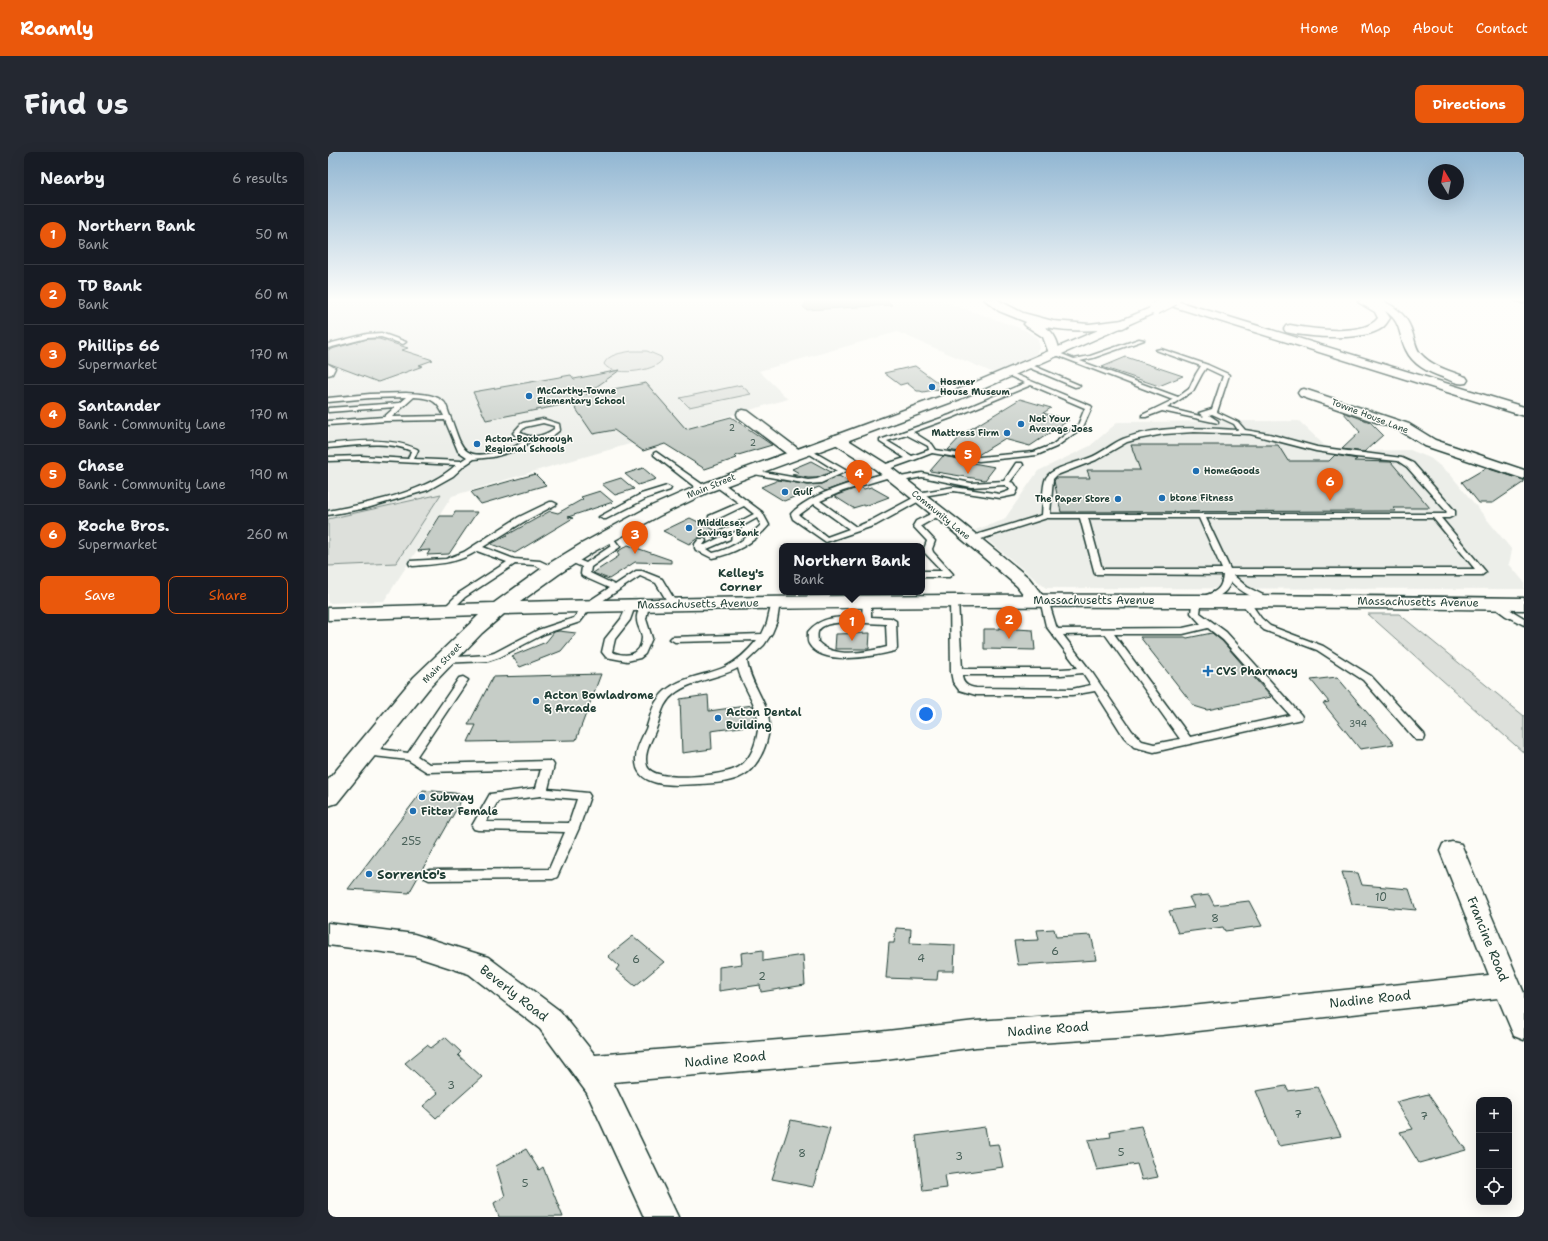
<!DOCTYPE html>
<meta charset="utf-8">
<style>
body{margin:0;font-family:"Shantell Sans",sans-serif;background:#242831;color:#f1f3f6}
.controls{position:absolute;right:12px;bottom:12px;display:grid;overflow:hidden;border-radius:8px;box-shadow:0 4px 16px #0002}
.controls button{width:36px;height:36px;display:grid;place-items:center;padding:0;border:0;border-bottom:1px solid #363941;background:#171b24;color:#f1f3f6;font:20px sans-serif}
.compass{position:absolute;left:1100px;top:12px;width:36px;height:36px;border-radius:50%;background:#171b24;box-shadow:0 4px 16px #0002;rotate:350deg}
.you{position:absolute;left:598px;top:562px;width:14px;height:14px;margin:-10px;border:3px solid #fff;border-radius:50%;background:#1a73e8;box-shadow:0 0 0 6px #1a73e833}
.badge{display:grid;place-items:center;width:26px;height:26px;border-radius:50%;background:#ea580c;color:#fff;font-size:13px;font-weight:700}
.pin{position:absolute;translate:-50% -33px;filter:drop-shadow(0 1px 2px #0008)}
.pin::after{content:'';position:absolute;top:21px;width:14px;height:12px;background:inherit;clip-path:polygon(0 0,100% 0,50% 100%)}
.popup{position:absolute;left:451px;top:391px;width:146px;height:52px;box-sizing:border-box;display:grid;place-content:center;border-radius:8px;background:#171b24;filter:drop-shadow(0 1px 3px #0005);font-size:13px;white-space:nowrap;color:#9ea1a6}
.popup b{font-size:15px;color:#f1f3f6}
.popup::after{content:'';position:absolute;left:50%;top:100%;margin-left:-8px;border:8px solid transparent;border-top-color:#171b24}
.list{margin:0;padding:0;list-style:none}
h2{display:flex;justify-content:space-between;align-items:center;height:52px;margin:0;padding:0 16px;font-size:17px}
h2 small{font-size:13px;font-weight:400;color:#9ea1a6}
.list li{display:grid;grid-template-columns:26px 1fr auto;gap:12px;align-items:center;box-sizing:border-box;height:60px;padding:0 16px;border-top:1px solid #363941}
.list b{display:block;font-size:15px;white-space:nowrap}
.list p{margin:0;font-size:13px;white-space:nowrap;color:#9ea1a6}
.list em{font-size:13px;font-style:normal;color:#9ea1a6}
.actions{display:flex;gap:8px;padding:12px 16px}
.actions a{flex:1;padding:9px 0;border:1px solid #ea580c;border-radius:8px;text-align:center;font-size:14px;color:#ea580c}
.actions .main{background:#ea580c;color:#fff}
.icon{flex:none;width:22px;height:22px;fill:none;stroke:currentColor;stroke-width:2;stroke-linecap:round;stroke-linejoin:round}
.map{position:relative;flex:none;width:1196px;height:1065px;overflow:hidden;border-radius:8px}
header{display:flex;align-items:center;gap:24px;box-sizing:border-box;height:56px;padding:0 20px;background:#ea580c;color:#fff}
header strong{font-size:19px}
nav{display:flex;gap:22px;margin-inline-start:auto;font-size:14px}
.intro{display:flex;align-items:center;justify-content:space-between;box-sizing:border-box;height:96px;padding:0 24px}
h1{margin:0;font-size:28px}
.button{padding:10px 18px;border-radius:8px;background:#ea580c;color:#fff;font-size:14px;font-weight:700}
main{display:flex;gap:24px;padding:0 24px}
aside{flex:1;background:#171b24;border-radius:8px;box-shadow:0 4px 16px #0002}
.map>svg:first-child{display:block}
.built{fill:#eceee9}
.green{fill:#dde0db;stroke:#7e8e88}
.water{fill:#aeb8b1;stroke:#75877f}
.building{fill:#c6cdc7;stroke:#1f3d34}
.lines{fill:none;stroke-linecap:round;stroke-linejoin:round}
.lane-casing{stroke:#1f3d34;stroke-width:3}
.street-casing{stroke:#1f3d34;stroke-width:3}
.secondary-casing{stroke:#1f3d34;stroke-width:3}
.highway-casing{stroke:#1f3d34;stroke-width:3}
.lane{fill:#fdfcf7;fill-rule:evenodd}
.street{fill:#fdfcf7;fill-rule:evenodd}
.secondary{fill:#fdfcf7;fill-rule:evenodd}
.highway{fill:#fdfcf7;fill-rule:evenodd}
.secondary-bridge-casing{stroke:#1f3d34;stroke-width:14;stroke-linecap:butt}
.secondary-bridge{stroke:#fdfcf7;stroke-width:12}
.poi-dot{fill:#1f6fb2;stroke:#fdfcf7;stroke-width:1.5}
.labels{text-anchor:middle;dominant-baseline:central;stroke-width:3;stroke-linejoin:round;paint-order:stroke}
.far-poi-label{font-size:9px;font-weight:bold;fill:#1f3d34;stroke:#fdfcf7;text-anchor:start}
.far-street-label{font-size:9px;fill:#1f3d34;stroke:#fdfcf7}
.number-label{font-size:9px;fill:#496159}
.street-label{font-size:11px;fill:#1f3d34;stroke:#fdfcf7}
.poi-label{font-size:11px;font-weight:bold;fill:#1f3d34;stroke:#fdfcf7;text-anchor:start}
.near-number-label{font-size:11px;fill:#496159}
.neighbourhood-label{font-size:12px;font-weight:bold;fill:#1f3d34;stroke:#fdfcf7}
.near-poi-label{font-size:13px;font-weight:bold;fill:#1f3d34;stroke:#fdfcf7;text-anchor:start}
.near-street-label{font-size:13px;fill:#1f3d34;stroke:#fdfcf7}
</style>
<header>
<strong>Roamly</strong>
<nav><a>Home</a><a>Map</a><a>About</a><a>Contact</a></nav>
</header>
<div class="intro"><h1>Find us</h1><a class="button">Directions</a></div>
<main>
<aside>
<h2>Nearby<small>6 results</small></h2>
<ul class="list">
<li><span class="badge">1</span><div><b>Northern Bank</b><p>Bank</p></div><em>50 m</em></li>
<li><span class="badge">2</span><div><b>TD Bank</b><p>Bank</p></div><em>60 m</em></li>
<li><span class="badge">3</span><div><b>Phillips 66</b><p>Supermarket</p></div><em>170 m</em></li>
<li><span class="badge">4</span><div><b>Santander</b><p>Bank · Community Lane</p></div><em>170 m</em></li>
<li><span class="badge">5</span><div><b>Chase</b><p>Bank · Community Lane</p></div><em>190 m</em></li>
<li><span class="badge">6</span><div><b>Roche Bros.</b><p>Supermarket</p></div><em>260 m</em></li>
</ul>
<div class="actions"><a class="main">Save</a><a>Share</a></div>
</aside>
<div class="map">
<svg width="1196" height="1065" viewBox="0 0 1196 1065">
<rect width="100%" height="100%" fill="#fdfcf7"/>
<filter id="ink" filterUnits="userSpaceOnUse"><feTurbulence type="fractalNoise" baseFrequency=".025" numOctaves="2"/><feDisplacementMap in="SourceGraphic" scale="8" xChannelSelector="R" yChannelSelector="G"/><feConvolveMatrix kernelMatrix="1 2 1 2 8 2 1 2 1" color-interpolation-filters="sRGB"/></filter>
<g filter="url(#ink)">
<g class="built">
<path d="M0,147H609L697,178L709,186L712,195L707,203L701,207L666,221L569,180L431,219L460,247L224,314L124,344L56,449L0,451Z"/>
<path d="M971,269L997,294L1036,299L1082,298L1102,306L1122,322L1184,398L1181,412L1196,430V437L718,436L647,378L676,368L710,319L762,294L790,270Z"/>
</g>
<g class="green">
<path d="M304,199H319L333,205L334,208C327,220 283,225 276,212C280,202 294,201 304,199Z"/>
<path d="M413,233L423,242L361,255L352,246Z"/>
<path d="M113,342L68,411L0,414V367Z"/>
<path d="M1040,462H1071L1196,564V601Z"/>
</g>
<path class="water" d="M480,147H558L564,153L479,158L475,155Z"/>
<g class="building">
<path d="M39,187H51L80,196L74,198L105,208L91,213L95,214L50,230L0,211V198Z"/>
<path d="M798,205L855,224L831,234L774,215Z"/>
<path d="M587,214L617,236L595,240L592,239H589L579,231L572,233L556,221Z"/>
<path d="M292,218L258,242L318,231L358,277L403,265L444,293L407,304L409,306L377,317L337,292L315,299L286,278L265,282L244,251L158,268L145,240L243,223L246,227Z"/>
<path d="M692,247L723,256L715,261L741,268L702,294L676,287L650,303L620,298L636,281Z"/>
<path d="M1015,260L1042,270L1055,283L1036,300L1014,297L1032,280Z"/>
<path d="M803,293H950L960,309H1001L1007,303L1029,307L1026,309L1063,310L1102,356H1065L1068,359L733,360L726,329L728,326H762L759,318H812Z"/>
<path d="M615,304L641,309L639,310L667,315L657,328L602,319Z"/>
<path d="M483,309L503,320L489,326H480L464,323L471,321L464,317Z"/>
<path d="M315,316L328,327L310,333L297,322Z"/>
<path d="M1158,316L1196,328V330L1165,351H1151L1134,330Z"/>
<path d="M207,322L218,333L153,352L143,340Z"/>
<path d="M511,324L522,330L497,339L491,335L456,349L433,335L451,328L480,333L493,332Z"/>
<path d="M293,326L306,337L287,343L274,332Z"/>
<path d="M532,335L536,337L543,335L561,345L537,354L535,353L525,356L506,344Z"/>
<path d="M272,339L285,350L240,365L245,366L187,401L163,392L222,359L230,361L255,347L253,345Z"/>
<path d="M127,360H149L121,402L99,403L102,398L90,399L112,364H125Z"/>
<path d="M362,366L387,378L383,380L381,383L376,386H370L361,392L335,379Z"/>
<path d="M300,393L343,408V411L307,410L281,427L265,421L291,404L289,400Z"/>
<path d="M671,476L705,478L707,498L656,497V477H671Z"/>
<path d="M231,479L248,481L233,499L192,515L184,504L218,490L226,480Z"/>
<path d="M542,481L541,497H507L508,482Z"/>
<path d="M884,481L894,489L943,545L879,558L866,554L812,485H857L859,486Z"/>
<path d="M273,522L248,588L140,590L148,573H140L165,525Z"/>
<path d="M1009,525L1031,551L1066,592L1032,597L995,551L1001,550L983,528Z"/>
<path d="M380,543L381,559L425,553L427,573L383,579L384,597L354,601L352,547Z"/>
<path d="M95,638L137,642L81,741L20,737Z"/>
<path d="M1014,720L1030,721L1034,733L1081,737L1088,758L1024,752Z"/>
<path d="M881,743L886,753L921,749L934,774L897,779L895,775L850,781L841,759L866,755L861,745Z"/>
<path d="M568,776L583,777L582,791L627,793L626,819H610L609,828L558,826L561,791H566Z"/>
<path d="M726,777L728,785L763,783L769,808L690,813L686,789L711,788L709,778Z"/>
<path d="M305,784L336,810L307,834L288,818L291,814L280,804Z"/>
<path d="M435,798V809L475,803L477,833L433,840L432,833L391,839V815L414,812L413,801Z"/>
<path d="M117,885L133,900L130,903L154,925L108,966L95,954L110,941L77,911L99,893L103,896Z"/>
<path d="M958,934L960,939L989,935L1013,984L951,994L928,939Z"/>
<path d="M1100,942L1138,998L1091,1011L1072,980L1085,977L1068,950Z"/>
<path d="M463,968L502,976L485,1035L444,1027Z"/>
<path d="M813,974L830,1025L814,1028L809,1012L769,1018L760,988L783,985L782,979Z"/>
<path d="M657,975L660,993L670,992L675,1015L617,1023L619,1036L595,1039L588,984Z"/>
<path d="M198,997L211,1018L215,1015L235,1065H171L166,1051L177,1044L168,1014Z"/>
</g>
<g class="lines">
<g class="lane-casing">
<g id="lane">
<path d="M1186,147H1196V151L1186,148Z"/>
<path d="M53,181L78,190L75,192L53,185L39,186L0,196V192L39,182Z"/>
<path d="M811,187L816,188L765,206L752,209L850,245L861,237L868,222L873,214L828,198L833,197L880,213L900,222L901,223L889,260L910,270L917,278L941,282L989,295L1074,306L1085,311L1127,359V363L1121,366H1113L1158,420L1154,423H905L919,435L943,447L939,450C925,446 913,440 903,430C895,448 885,443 873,453L872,461L898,480L973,563L974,565L973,567L969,568L826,600L806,595L796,585L767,539L744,543H648L631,538L625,530L623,520L622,449L623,447H629L630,449L634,517H733L750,516L718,474L712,448L716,445L720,448L728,474L730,477L855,476L873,472L863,461L864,452C876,438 893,447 895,423L767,422L752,366H719L647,389H644L640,387L641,385L714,363C715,354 714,334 718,326C723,316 750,310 761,306C773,302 783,292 795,287C831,273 872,276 910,278L906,272L884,262L881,263L890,269V271L834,259L818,265H814V263L845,248L723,201L726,199L746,207L762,204ZM878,216L895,224L884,257L871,261L876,265L839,256L865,239L874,222ZM866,280L922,282L988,299L1027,305L1070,309L1079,315L1119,360L1117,362H722L725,327L729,323L768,308L799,290L810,287L836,282ZM760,366H871L894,417H774ZM878,366H1105L1147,417H902ZM880,476L895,488L962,563L862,585L786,482H855ZM777,482L852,587L826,592L814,589L804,579L765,522L735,483ZM755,521L763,533L744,537L648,536C640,535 634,532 634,523H733Z"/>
<path d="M699,211L751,233L752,234L747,235L697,214L696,213Z"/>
<path d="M0,212L7,216L4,222L0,223Z"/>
<path d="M677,220H681L763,254L764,255L755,275L728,295L709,303L651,309L604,301L586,308L558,318H552V314L577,306L552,290V288L622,263L697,231L677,222ZM703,233L757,256L750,273L724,293L706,300L651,305L608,298L604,292L585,280L626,265ZM579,283L600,294L601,298L584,304L559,289Z"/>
<path d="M78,241C90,242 106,241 116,250C119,253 120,260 122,264C133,291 132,310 168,300C178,297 190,296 196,287L190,286L185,281L193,272L195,271L215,267L231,272L232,278L223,285L202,288L198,293L189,298L165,305L146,307L137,313L125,324L100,338L39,356L0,363V359C40,351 97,341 128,313L33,308L0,309V305L33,304L80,307L83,299C59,288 26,294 0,296V292C29,289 62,285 89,297L90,298L86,307L133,309L139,305L130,299L117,268L58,269L0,273V269L56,265L67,255L0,260V256L72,251L79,245L42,246L0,250V246L42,242ZM86,245C103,246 109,248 116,264L64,265ZM215,271L226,274V277C216,284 202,288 192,280L197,275Z"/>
<path d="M479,296L519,319L493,331L480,332L420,321L416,319L420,317L480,328L489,327L509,319L477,299L476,298Z"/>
<path d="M328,300L378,335V339H372L326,303V301Z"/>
<path d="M688,311H694L695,313L682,330L686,331L690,337L687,343L672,346L626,339L595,344V347L548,373L498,390L465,367L463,362C481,341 535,327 562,320H565V324L515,339L492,349L528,375L542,369L587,345L585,343L589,341L626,335L672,342L681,339L682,337L677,333L643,335L594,325L570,330H567V326L594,321L643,331L676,329ZM486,352L521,377L499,385L472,364L471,363Z"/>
<path d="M386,329H392L434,360L441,373C426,391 406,402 384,406L368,398L367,396V392L371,387H377L378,389L375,393H377L395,384L386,385L382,383L383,381L395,378L426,362L416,354L387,368H381V364L411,351L386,333ZM429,366L433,373C419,386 404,397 385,401L379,397L402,387V381Z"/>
<path d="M339,334L343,336L342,338L319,346L278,367H275L271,365L313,342Z"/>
<path d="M222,350H225L229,352L197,369L155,395L186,407L212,409L227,416L228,418L227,420H221L207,413L187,412L137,445L121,461H115L113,459L131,441L179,410L149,399C129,412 108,412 85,414L82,413L81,411L82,409L118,407L136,400L191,365Z"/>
<path d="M609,359H612L616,361L593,374L607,389L604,397L605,400L625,422L621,425H594V419H614L597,401L596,397L599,389L585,374L588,369Z"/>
<path d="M276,382H282L292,395L263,415L262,421L287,433L308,419H314L334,427L349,452L348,454H342L328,431L312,424L262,457L252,470L216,482L172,505L160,509L112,511L110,509L112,507L115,506L159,503L166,501L210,478L246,466L255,453L281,436L254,424L253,422L254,415L236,407L240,404L258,411L283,394L275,384Z"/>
<path d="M521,440H529L528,452H522Z"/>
<path d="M916,445L919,446L933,466L942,474L995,494L1043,524L1096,582L1097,585L1096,588H1088L1035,528L989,498L936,478L927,470L912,448Z"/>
<path d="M539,446L543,449V465L563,466L568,469L569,497L567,499C547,504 494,515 481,492C479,489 480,484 480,480C493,463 514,465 534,465L535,449ZM517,470L558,472L559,495C539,500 506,507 490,490C490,488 489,483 490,480C493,471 509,471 517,470Z"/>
<path d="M448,447L452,450L449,469L444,481L436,493L419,509C422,534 443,552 441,577C439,593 432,610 420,620C406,631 387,631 371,632C350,633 306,638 308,606C308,596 314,586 318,577C322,567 323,556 330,547C345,525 375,525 397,515C410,509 420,499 429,488L347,490L342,487L344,485L434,482L439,471L444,450ZM410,516C415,538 433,554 430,578C428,592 423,607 411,615C398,624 325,632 319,614C315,601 324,588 328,577C333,564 334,551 346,542C364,528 389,527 410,516Z"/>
<path d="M1166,448L1196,466V473L1178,464L1163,453L1162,451Z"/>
<path d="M317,450L321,453L318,467L324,486L317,502L312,506L299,509L278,505L274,500L277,487L293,467L300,452L303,451L307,454L302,468L287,487L284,500C297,505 313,505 314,486C314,480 309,474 309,468C308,464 311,457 313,453Z"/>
<path d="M135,525L140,528L89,604L101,612L220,609L224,610L226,613L220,637L260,641L262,644L251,676L229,725L225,727L101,728L97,726L95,723L97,720L101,718L221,717L237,680L150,678L146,677L144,674L162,642L208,636L213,617L99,620L80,608L37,603L33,602L32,599L33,596L37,595L80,601L131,526ZM213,644L249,647L241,671L158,670L170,649Z"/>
</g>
</g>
<g class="street-casing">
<g id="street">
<path d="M976,237L1081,272L1107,288L1196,318V327L1097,294L1071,278L972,244L970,241L972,238Z"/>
<path d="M415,258L420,259L473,299L475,302L473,305L468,306L463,305L410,265L409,262L410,259Z"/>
<path d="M509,283L514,284L557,311L634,371L701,426L718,448L715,452L709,453L703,452L689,434L622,377L547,317L504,290L502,287L504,284Z"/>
<path d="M1124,690L1133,692L1136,699L1196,841V888L1186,884L1170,846L834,883L648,895L550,908L285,930L350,1065H316L259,941L212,877L141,822L86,804L0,793V771L86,782L160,805L232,859L267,903L550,880L648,869L834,857L1161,823L1112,699L1115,692Z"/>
</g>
</g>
<g class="secondary-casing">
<path id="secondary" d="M827,154L833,157L831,159L632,247L381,340L331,364L265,400L231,422L192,450C526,441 861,441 1196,446V458C856,453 516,453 176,462L154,481L102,535L9,651L0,654V628L86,525L151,463L0,468V456L166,451L217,414L253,392L319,356L369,334L622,241Z"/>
</g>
<g class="highway-casing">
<g id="highway">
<path d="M656,147H668L695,161L725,169L761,172L795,168L799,170L801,172L799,174L795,176C769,179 743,180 717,175C727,181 730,190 732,201L730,204H722L715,185L698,174L696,172L698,170L671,159Z"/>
<path d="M826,147H842L1196,255V264L827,149Z"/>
<path d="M1051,147C1069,155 1080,164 1085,183C1087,189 1088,196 1092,201C1103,214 1122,219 1138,225L1140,228L1138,231C1130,233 1122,228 1114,225C1100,220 1085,213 1078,198C1070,182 1074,170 1057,159L1062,166C1060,169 1057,174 1054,176C1035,190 980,185 958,180L956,177L958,174L962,173C983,177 1036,185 1050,166L1047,160L1030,150L1035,147Z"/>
</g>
</g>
<use href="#lane" class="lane"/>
<use href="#street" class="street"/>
<use href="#secondary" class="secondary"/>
<use href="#highway" class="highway"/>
<g class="secondary-bridge-casing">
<path id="secondary-bridge" d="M827,157L846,147"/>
</g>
<use href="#secondary-bridge" class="secondary-bridge"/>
</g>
</g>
<linearGradient id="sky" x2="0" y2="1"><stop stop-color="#91b6d2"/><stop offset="0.5" stop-color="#fefefb"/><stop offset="1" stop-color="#fefefb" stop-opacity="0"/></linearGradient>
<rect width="1196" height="296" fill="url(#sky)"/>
<g class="poi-dot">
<circle cx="604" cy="235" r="4"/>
<circle cx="201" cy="244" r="4"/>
<circle cx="693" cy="272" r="4"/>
<circle cx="679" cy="281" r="4"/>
<circle cx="149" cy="292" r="4"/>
<circle cx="868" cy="319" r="4"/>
<circle cx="457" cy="340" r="4"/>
<circle cx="834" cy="346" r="4"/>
<circle cx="790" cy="347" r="4"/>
<circle cx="361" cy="376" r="4"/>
<path d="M878 513h4v4h4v4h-4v4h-4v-4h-4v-4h4z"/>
<circle cx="208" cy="549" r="4"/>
<circle cx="390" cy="566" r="4"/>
<circle cx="94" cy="645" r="4"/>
<circle cx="85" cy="659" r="4"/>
<circle cx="41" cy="722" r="4"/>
</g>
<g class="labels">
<g class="far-poi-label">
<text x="612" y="230">Hosmer<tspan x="612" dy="10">House Museum</tspan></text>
<text x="209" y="239">McCarthy-Towne<tspan x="209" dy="10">Elementary School</tspan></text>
<text x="701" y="267">Not Your<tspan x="701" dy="10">Average Joes</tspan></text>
<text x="671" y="281" text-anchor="end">Mattress Firm</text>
<text x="157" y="287">Acton-Boxborough<tspan x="157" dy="10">Regional Schools</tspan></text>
<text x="876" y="319">HomeGoods</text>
<text x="465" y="340">Gulf</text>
<text x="842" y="346">btone Fitness</text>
<text x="782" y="347" text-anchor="end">The Paper Store</text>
<text x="369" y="371">Middlesex<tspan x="369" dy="10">Savings Bank</tspan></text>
</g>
<g class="far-street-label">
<text transform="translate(1042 264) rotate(21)">Towne House Lane</text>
<text transform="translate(383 334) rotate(-22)">Main Street</text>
<text transform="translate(613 363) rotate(39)">Community Lane</text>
<text transform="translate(114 511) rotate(-46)">Main Street</text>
</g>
<g class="number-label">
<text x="404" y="276">2</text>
<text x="425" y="291">2</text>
<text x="1030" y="572">394</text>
</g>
<g class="street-label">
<text x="766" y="448">Massachusetts Avenue</text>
<text transform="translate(1090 450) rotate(1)">Massachusetts Avenue</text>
<text transform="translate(370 452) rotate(-1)">Massachusetts Avenue</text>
</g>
<g class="poi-label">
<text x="888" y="519">CVS Pharmacy</text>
<text x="216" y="543">Acton Bowladrome<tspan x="216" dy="13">&amp; Arcade</tspan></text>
<text x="398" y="560">Acton Dental<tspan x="398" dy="13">Building</tspan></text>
<text x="102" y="645">Subway</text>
<text x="93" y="659">Fitter Female</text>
</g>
<g class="near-number-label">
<text x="83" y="689">255</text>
<text x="1053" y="745">10</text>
<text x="887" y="766">8</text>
<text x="727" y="799">6</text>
<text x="593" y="806">4</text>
<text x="308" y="807">6</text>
<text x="434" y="824">2</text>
<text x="123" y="933">3</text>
<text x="970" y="962">7</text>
<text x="1096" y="964">7</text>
<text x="793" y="1000">5</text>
<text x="474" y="1001">8</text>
<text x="631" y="1004">3</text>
<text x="197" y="1031">5</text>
</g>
<g class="neighbourhood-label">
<text x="413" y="421">Kelley's<tspan x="413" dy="14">Corner</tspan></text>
</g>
<g class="near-poi-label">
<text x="49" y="722">Sorrento's</text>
</g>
<g class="near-street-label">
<text transform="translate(1160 787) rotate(68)">Francine Road</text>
<text transform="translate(186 841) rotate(38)">Beverly Road</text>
<text transform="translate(1042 847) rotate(-6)">Nadine Road</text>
<text transform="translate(720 877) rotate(-4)">Nadine Road</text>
<text transform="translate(397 907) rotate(-5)">Nadine Road</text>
</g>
</g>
</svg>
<div class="controls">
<button>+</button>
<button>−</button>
<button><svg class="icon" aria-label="locate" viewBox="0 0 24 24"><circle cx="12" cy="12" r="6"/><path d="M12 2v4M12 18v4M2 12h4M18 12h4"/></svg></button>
</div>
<svg class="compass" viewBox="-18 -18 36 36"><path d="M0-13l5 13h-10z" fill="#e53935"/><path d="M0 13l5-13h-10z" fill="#9ea1a6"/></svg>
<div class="you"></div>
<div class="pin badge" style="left:524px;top:489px">1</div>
<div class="popup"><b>Northern Bank</b>Bank</div>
<div class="pin badge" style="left:681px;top:487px">2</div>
<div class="pin badge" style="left:307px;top:402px">3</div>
<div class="pin badge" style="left:531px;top:341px">4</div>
<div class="pin badge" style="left:640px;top:322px">5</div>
<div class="pin badge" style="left:1002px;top:349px">6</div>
</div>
</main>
